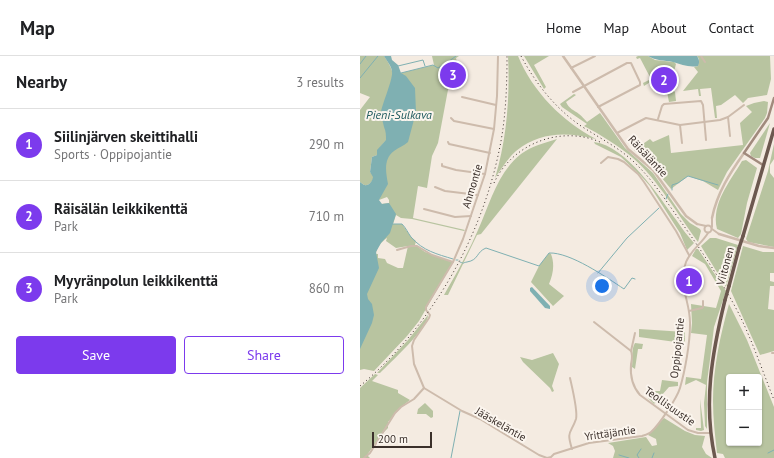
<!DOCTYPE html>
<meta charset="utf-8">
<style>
body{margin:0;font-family:"PT Sans",sans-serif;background:#f6f6f6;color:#202124}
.controls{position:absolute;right:12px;bottom:12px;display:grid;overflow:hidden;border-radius:4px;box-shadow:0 1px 3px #0004}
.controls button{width:36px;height:36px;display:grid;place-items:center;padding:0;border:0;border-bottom:1px solid #e0e0e0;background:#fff;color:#202124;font:20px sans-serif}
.scale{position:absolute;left:12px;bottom:10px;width:60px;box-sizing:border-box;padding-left:4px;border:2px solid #3b302b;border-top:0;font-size:11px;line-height:14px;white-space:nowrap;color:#3b302b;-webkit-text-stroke:3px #fbf5ee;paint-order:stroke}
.you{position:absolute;left:242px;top:230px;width:14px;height:14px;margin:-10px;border:3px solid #fff;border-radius:50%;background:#1a73e8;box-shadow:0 0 0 6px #1a73e833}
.badge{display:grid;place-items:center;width:26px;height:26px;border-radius:50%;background:#7c3aed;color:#fff;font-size:13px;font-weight:700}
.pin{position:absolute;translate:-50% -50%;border:2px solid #fff;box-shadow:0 1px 4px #0006}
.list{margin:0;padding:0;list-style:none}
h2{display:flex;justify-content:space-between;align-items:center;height:52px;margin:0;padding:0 16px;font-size:17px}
h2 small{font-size:13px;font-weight:400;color:#757577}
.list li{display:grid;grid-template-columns:26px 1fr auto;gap:12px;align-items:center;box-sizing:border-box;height:72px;padding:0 16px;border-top:1px solid #e0e0e0}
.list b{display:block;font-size:15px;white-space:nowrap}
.list p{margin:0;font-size:13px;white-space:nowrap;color:#757577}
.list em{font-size:13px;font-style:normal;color:#757577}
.actions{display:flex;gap:8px;padding:12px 16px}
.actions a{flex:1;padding:9px 0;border:1px solid #7c3aed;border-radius:4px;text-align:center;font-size:14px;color:#7c3aed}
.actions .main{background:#7c3aed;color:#fff}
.map{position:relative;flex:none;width:414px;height:402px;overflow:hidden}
header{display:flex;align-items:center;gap:24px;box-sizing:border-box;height:56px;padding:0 20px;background:#fff;border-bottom:1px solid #e0e0e0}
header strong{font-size:19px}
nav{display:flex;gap:22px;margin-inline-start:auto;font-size:14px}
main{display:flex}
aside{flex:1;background:#fff}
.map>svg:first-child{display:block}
.green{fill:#b8c4a0;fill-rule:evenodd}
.water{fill:#7fb0b2}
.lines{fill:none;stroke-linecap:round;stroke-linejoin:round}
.stream{stroke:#7fb0b2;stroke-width:1}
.minor{stroke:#cdbbac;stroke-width:2}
.tertiary{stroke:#cdbbac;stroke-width:2.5}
.secondary{stroke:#a18a7d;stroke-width:2.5}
.trunk{stroke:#6c584f;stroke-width:3.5}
.rail{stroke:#3b302b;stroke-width:1;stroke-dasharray:1 3;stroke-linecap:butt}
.trunk-bridge{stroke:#6c584f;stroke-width:3.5}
.labels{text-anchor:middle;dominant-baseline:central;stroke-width:4;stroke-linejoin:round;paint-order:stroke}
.street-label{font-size:11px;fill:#3b302b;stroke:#fbf5ee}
.water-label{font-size:12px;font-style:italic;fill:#1f5a5e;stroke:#fbf5ee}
</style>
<header>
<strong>Map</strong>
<nav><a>Home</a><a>Map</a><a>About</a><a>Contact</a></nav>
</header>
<main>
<aside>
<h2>Nearby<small>3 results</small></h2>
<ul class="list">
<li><span class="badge">1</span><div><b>Siilinjärven skeittihalli</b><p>Sports · Oppipojantie</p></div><em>290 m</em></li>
<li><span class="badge">2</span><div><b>Räisälän leikkikenttä</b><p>Park</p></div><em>710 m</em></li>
<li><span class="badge">3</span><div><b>Myyränpolun leikkikenttä</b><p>Park</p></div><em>860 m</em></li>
</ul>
<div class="actions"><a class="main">Save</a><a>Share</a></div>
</aside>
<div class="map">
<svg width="414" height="402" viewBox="0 0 414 402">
<rect width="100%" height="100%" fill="#f4ebe1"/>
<g class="green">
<path d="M0,0H24C28,6 32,12 33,19L30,82C23,86 19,92 17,99L12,101L10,116L14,121C12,126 9,130 4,129L0,126V54L10,41L0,37Z"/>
<path d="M72,0H99L96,2L98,11L95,14L98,23H90L78,87L72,100L67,132L58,130L53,162L105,174L104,175L52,163L41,162L36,159L33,168H42L51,181L56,185L55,189L65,196L93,206L59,265L47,280L14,315L4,313L0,314V217L21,148L29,147V144L27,141L19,144L41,17L74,9ZM27,182L26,185L36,192L48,190L43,212H38L27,207L25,203L18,202V198H16C16,192 22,185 27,182Z"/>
<path d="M148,0H158C173,36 202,65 236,83C207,76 181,75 156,95C148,102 142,112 135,122C147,83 150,40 148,0Z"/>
<path d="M164,0H189L174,9L186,31L184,33Z"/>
<path d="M278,0H288L295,4L314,6L316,8L310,31L315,36L316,45L309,46L307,36L298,38L292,25L284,30L283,27L291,23L280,2L277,3L276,1Z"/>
<path d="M337,0H410L411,23L407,39L388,42L383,47L375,39L361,49L356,50L357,62H355L351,32L340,33L341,40H339L338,33L323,35L338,16L334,11L338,10L339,3Z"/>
<path d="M214,38L216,39L206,46C209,53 214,54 219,58C222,60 224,63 227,66L240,57L265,92L293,117L321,158L330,167L340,173L341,175L338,186C318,159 298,124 273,102C259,90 241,79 224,70L227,68L202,51L200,48Z"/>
<path d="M404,45L408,46L407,57L405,62L367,116L358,134L343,125L328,120L311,133L288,105L274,94L290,83L293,86L309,79L311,97L383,89L380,67L392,56L386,50L394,47Z"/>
<path d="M410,67L400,102H395L391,100L390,97Z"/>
<path d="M197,83L121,178L117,179L88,239H84C96,218 108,197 118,174C130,148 137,117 161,98C172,90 184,87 197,83Z"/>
<path d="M234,86C267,90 299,141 317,165C322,173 328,180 334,187L327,194L320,177L290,130L281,120L261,101L235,88Z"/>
<path d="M414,88V103L410,109V117L414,122V191L388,186L386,183L408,115Z"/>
<path d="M386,104L397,112L387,147L381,178L378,182L357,173C351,147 370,126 382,105Z"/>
<path d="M350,182H356L378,189L366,231L341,190Z"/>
<path d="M383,190L403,196H414V217H410V225L414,226V230H410L408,253L414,254V295L400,299L371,235Z"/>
<path d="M338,193L366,235L354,271L351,296L347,326V373L345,370L344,347L346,329L336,324L325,329L326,321L341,323L347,279L331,277L332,267L331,248L356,252L361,235L345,208L332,200L336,193Z"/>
<path d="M189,197L191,198C195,209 193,218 189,228L204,240L193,250L171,226L179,210Z"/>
<path d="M369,248L387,284L414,351V402H365L363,398L357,397C355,380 353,362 353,345C353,313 360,280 369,248ZM369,321H399V387H369Z"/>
<path d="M68,259C69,271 29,308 20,317H17L48,284Z"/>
<path d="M279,273L325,276V285L323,287L279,281Z"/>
<path d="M275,287L283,288L282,293H278L275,313L272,311C273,303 271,293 275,287Z"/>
<path d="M193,297L199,308L192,330L194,335L192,336L190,332L163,306L160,301L172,304Z"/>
<path d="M15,318L18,319L12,325L38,334V337L50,344L41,351L28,366V372L22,378L7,399L10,402H0V332Z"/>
<path d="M302,324L318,326V330L309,331L294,348L288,342L291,335H300Z"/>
<path d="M340,343L344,374L341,375L336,374V372H341Z"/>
<path d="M65,347L73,355V361L71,362L66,358H57L58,353Z"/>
<path d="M304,362L325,375L335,379L345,380L342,391L346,398L352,402H253L255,395L253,390L248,387L286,381L292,390L297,389L296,383L288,379Z"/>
</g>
<g class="water">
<path d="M24,0H31L32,4L38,9L41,17L46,20L55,32L56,56L48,86C44,90 39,91 34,95C23,103 26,117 28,128L19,144L22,148L29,147L36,158L30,177L21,187L16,196L19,212L7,238L8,243L12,248L14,259L12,267L0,293V126L4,129C9,130 12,126 13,121L10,116L12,101L17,99V94L26,84C26,80 26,75 24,71C23,65 21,62 21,56C23,46 33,23 32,16C32,11 27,5 24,0Z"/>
<path d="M288,0H337C339,3 340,6 338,10C329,12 321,8 313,6C304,4 296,5 288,0Z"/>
<path d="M172,231L190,250V253L185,252L170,235V232Z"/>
</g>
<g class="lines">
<g class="stream">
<path d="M88,6L96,0"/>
<path d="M0,8L6,0"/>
<path d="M38,10L63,4L65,10"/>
<path d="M41,17L73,9L78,12L86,7"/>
<path d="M0,22L18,0"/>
<path d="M312,134V129L318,127L328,120L358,129"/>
<path d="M306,143L308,138"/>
<path d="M32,168H42C46,172 48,177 51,181C63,195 77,198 93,203"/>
<path d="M96,204H98"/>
<path d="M100,206C106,208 101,207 107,206C119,204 116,196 126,192L179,210L189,197C210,196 246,221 264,233L272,222L275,223"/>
<path d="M238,217L267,182L299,152"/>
<path d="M408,397L414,394"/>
<path d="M259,399L269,402"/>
<path d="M91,402L100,355"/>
<path d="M279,402L277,399L281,393"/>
<path d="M292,402L294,397"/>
</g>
<g class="minor">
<path d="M341,0L345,6"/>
<path d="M211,12L235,0"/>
<path d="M213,36L267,7H271L280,26V29L238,51"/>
<path d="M102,41L136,49"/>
<path d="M368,61L370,80"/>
<path d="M91,62L94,65L134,73"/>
<path d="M298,63L302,50L304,48L341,45L343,49L346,84"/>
<path d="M320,69L322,87"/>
<path d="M257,77L286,62L320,69L360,64L368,61L384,49"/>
<path d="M88,86L89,88L130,97"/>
<path d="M241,107L248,101L258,103L264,106L278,118L284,126L316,175L329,199"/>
<path d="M82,108V110L96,114L125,118"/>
<path d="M75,131L85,135L118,139"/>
<path d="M64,153L95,161L111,160"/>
<path d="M337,168L346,170"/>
<circle cx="348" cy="173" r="3.5"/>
<path d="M352,171V162"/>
<path d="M352,173L359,178"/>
<path d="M37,194L51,190H57L72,199L93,206"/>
<path d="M329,255L342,252L343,251V245"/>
<path d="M234,266L271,295C273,300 272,303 271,308C270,320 272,330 280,339L328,374L338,377H351"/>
<path d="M271,295L275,277"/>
<path d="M412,297H414"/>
<path d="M210,322C212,331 218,355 216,363C211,378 206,374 212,393"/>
<path d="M64,332L102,355L120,363L179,399L187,402L191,401L194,398L229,387L282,380C285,379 289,378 291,376C299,369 317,342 320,332C325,315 330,287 330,269C331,246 317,229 326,206C331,194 342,187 348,177"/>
<path d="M64,332L54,308L52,290L54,284L69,262L70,259L66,254V251L93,206L103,183L125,118L134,73L137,40L138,0"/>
<path d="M4,402L10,397L35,357L41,351L54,343L64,332"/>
</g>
<g class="tertiary">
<path d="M203,0L268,93L293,114L326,160L337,168"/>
<path d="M352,162C357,137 370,117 384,97"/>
<path d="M359,178L399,190L414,192"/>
</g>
<path class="secondary" d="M403,109L384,97L408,62L414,42"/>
<g class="trunk">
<path d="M383,180L414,73"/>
<path d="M369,230L379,192"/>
<path d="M355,402C343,347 352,297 365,244"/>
</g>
<g class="rail">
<path d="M161,0C176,28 195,52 221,70C241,83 262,93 278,110C294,126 306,145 319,163C341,194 362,225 380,260C393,287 403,316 414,344"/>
<path d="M134,127C152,88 200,69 240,86"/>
<path d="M0,330C73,269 124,178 141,85C146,57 147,28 147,0"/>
</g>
<g class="trunk-bridge">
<path d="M379,192L383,180"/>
<path d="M365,244L369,230"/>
</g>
</g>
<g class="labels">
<g class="street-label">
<text transform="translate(288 100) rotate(47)">Räisäläntie</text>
<text transform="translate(112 130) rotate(-73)">Ahmontie</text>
<text transform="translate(365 210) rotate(-75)">Viitonen</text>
<text transform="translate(317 292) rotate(-84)">Oppipojantie</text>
<text transform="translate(310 350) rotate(35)">Teollisuustie</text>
<text transform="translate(141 368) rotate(30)">Jääskeläntie</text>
<text transform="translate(250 377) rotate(-8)">Yrittäjäntie</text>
</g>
<g class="water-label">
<text x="39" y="58">Pieni-Sulkava</text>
</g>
</g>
</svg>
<div class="controls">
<button>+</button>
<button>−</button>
</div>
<div class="scale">200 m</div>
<div class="you"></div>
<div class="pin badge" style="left:329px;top:225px">1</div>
<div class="pin badge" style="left:304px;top:24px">2</div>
<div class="pin badge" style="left:93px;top:19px">3</div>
</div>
</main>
